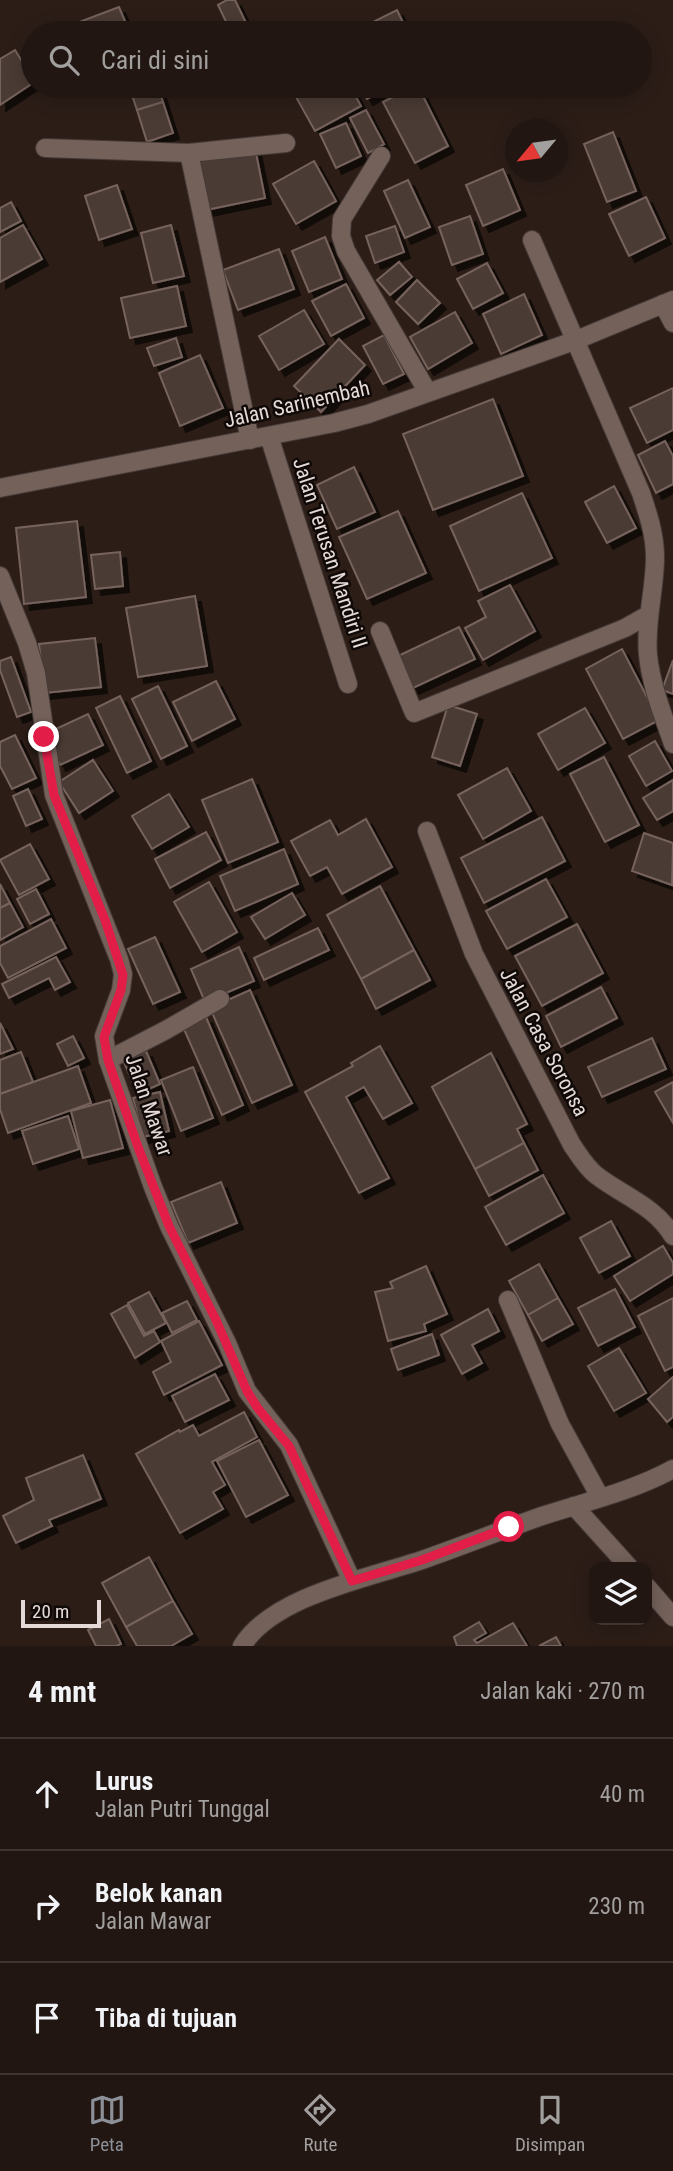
<!DOCTYPE html>
<html lang="id">
<meta charset="utf-8">
<style>
body{margin:0;font-family:"Roboto Condensed",sans-serif;background:#291f1a;color:#f1f3f6}
.controls{position:absolute;right:21px;bottom:21px;display:grid;overflow:hidden;border-radius:14px;box-shadow:0 4px 18px #0003}
.controls button{width:63px;height:63px;display:grid;place-items:center;padding:0;border:0;border-bottom:2px solid #3e3531;background:#211611;color:#f1f3f6;font:35px sans-serif}
.compass{position:absolute;left:505px;top:119px;width:63px;height:63px;border-radius:50%;background:#211611;box-shadow:0 4px 18px #0003;rotate:241deg}
.scale{position:absolute;left:21px;bottom:18px;width:80px;box-sizing:border-box;padding-left:7px;border:4px solid #e5dad7;border-top:0;font-size:19px;line-height:24px;white-space:nowrap;color:#e5dad7;-webkit-text-stroke:5px #0f0907;paint-order:stroke}
.stop{position:absolute;width:21px;height:21px;margin:-16px;border:5px solid #e11d48;border-radius:50%;background:#fff}
.stop.end{background:#e11d48;border-color:#fff;box-shadow:0 2px 7px #0008}
.list{margin:0;padding:0;list-style:none}
h2{display:flex;justify-content:space-between;align-items:center;height:91px;margin:0;padding:0 28px;font-size:30px}
h2 small{font-size:23px;font-weight:400;color:#a29f9f}
.list li{display:grid;grid-template-columns:46px 1fr auto;gap:21px;align-items:center;box-sizing:border-box;height:112px;padding:0 28px;border-top:2px solid #3e3531}
.list b{display:block;font-size:26px;white-space:nowrap}
.list p{margin:0;font-size:23px;white-space:nowrap;color:#a29f9f}
.list em{font-size:23px;font-style:normal;color:#a29f9f}
.icon{flex:none;width:38px;height:38px;fill:none;stroke:currentColor;stroke-width:2;stroke-linecap:round;stroke-linejoin:round}
.map{position:relative;flex:none;width:673px;height:1646px;overflow:hidden}
.search{position:absolute;background:#211611;box-shadow:0 4px 18px #0003;left:21px;right:21px;top:21px;height:77px;display:flex;align-items:center;gap:18px;box-sizing:border-box;padding:0 24px;border-radius:38px;color:#a29f9f;font-size:26px}
.sheet{height:427px;background:#211611}
nav{display:flex;justify-content:space-around;align-items:center;box-sizing:border-box;height:98px;border-top:2px solid #3e3531;background:#211611;font-size:19px;color:#a29f9f}
nav a{display:grid;justify-items:center;gap:4px}
nav .on{color:#8c9099}
.map>svg:first-child{display:block}
.building{fill:#4b3a34;stroke:#76635d;stroke-width:2;filter:url(#shadow)}
.lines{fill:none;stroke-linecap:round;stroke-linejoin:round}
.minor-casing{stroke:#463a37;stroke-width:20}
.minor{stroke:#73615a;stroke-width:18}
.route{stroke:#e11d48;stroke-width:9}
.labels{text-anchor:middle;dominant-baseline:central;stroke-width:5;stroke-linejoin:round;paint-order:stroke}
.street-label{font-size:21px;fill:#e5dad7;stroke:#0f0907}
</style>
<div class="map">
<svg width="673" height="1646" viewBox="0 0 673 1646">
<defs>
<filter id="shadow"><feDropShadow dx="6" dy="6" stdDeviation="0" flood-color="#0009"/></filter>
</defs>
<rect width="100%" height="100%" fill="#2c1d17"/>
<g class="building">
<path d="M227,0H235L250,31L248,33H222L230,30L218,5Z"/>
<path d="M119,7L130,33H59L58,30Z"/>
<path d="M397,10L408,33H366L363,27Z"/>
<path d="M15,50L33,79V83L0,105V59Z"/>
<path d="M129,86H158L163,102L137,110Z"/>
<path d="M316,86H350L361,106L315,131L296,97Z"/>
<path d="M360,86H389L367,99Z"/>
<path d="M415,86H418L448,146L415,163L383,102Z"/>
<path d="M163,102L173,133L147,142L137,110Z"/>
<path d="M366,110L384,144L368,153L350,118Z"/>
<path d="M346,123L361,156L336,168L320,134Z"/>
<path d="M613,132L636,191L607,202L584,144Z"/>
<path d="M255,148L265,198L206,210L196,160Z"/>
<path d="M314,161L336,201L296,224L273,184Z"/>
<path d="M503,169L520,210L483,226L466,185Z"/>
<path d="M408,180L430,227L405,238L384,191Z"/>
<path d="M117,185L132,229L99,240L85,196Z"/>
<path d="M646,197L665,238L629,256L609,214Z"/>
<path d="M11,202L21,221L0,232V208Z"/>
<path d="M470,216L483,254L452,265L439,227Z"/>
<path d="M23,225L42,259L0,282V238Z"/>
<path d="M171,225L184,276L153,283L141,233Z"/>
<path d="M395,226L404,252L375,263L366,236Z"/>
<path d="M325,237L342,279L309,292L292,251Z"/>
<path d="M279,249L294,289L238,310L223,270Z"/>
<path d="M399,262L412,277L390,295L377,280Z"/>
<path d="M487,263L503,293L473,309L457,279Z"/>
<path d="M417,280L440,303L418,324L396,302Z"/>
<path d="M346,284L364,318L331,336L312,301Z"/>
<path d="M177,286L186,326L130,338L121,298Z"/>
<path d="M524,294L542,335L501,354L483,314Z"/>
<path d="M304,310L324,344L279,370L259,336Z"/>
<path d="M455,312L472,343L428,369L410,337Z"/>
<path d="M384,335L404,374L383,384L363,346Z"/>
<path d="M176,338L182,357L154,366L147,348Z"/>
<path d="M339,339L365,365L321,412L294,386Z"/>
<path d="M200,355L223,408L180,426L159,373Z"/>
<path d="M673,388V430L647,443L630,408Z"/>
<path d="M493,399L523,476L433,510L403,434Z"/>
<path d="M665,441L673,456V484L656,493L638,455Z"/>
<path d="M354,467L375,512L337,529L317,485Z"/>
<path d="M614,486L636,528L607,543L585,502Z"/>
<path d="M522,493L552,558L479,591L450,526Z"/>
<path d="M398,511L426,573L367,599L339,537Z"/>
<path d="M77,521L86,597L24,604L16,528Z"/>
<path d="M120,552L123,586L95,589L91,555Z"/>
<path d="M510,585L535,631L483,660L465,628L486,617L478,601Z"/>
<path d="M195,596L207,666L138,677L126,608Z"/>
<path d="M459,627L475,659L413,688L398,656Z"/>
<path d="M95,638L101,687L45,693L39,644Z"/>
<path d="M622,649L659,720L623,739L586,669Z"/>
<path d="M11,657L31,712L17,717L0,670V661Z"/>
<path d="M673,660V694L662,690Z"/>
<path d="M216,681L235,719L192,741L173,702Z"/>
<path d="M158,686L187,746L161,759L132,699Z"/>
<path d="M120,696L151,761L127,773L96,708Z"/>
<path d="M448,705L477,714L460,766L432,757Z"/>
<path d="M585,708L605,743L558,770L538,734Z"/>
<path d="M88,714L103,745L60,765L45,734Z"/>
<path d="M15,735L36,778L12,789L0,766V742Z"/>
<path d="M655,741L672,771L646,786L629,756Z"/>
<path d="M604,757L639,825L605,842L570,774Z"/>
<path d="M93,760L113,791L79,813L59,782Z"/>
<path d="M507,768L531,811L483,839L458,795Z"/>
<path d="M252,779L278,842L228,863L202,800Z"/>
<path d="M673,780V811L657,820L643,798Z"/>
<path d="M28,789L42,819L26,826L13,796Z"/>
<path d="M169,794L189,827L152,849L132,816Z"/>
<path d="M542,817L565,861L484,903L461,858Z"/>
<path d="M366,819L392,867L342,894L327,867L310,876L291,841L330,820L338,835Z"/>
<path d="M206,832L221,860L170,888L155,859Z"/>
<path d="M644,833L673,843L672,885L632,871Z"/>
<path d="M30,844L49,879L19,895L0,860Z"/>
<path d="M284,849L298,884L235,911L220,876Z"/>
<path d="M546,879L567,917L507,949L486,911Z"/>
<path d="M209,882L237,932L202,952L174,902Z"/>
<path d="M0,884L10,903L0,908Z"/>
<path d="M380,886L414,950L361,979L327,915Z"/>
<path d="M36,889L49,914L30,924L17,899Z"/>
<path d="M292,893L305,915L265,939L251,917Z"/>
<path d="M10,903L23,927L0,940V908Z"/>
<path d="M51,919L66,948L8,978L0,963V946Z"/>
<path d="M577,924L603,973L542,1006L515,956Z"/>
<path d="M318,928L329,950L264,980L254,958Z"/>
<path d="M155,937L180,992L153,1004L128,949Z"/>
<path d="M239,947L254,981L205,1002L191,969Z"/>
<path d="M414,950L430,980L376,1009L361,979Z"/>
<path d="M56,957L70,982L55,990L49,978L9,998L2,984Z"/>
<path d="M601,987L617,1018L561,1047L546,1016Z"/>
<path d="M250,990L292,1085L252,1103L210,1008Z"/>
<path d="M206,1017L243,1105L222,1115L183,1027Z"/>
<path d="M0,1023L13,1049L0,1054Z"/>
<path d="M73,1036L84,1058L68,1066L57,1044Z"/>
<path d="M652,1038L666,1069L602,1097L588,1067Z"/>
<path d="M380,1046L412,1103L383,1119L364,1087L346,1097L389,1178L359,1193L305,1092L353,1066L351,1063Z"/>
<path d="M146,1051L160,1084L138,1094L123,1060Z"/>
<path d="M21,1052L33,1082L0,1094V1060Z"/>
<path d="M491,1053L527,1124L517,1129L524,1143L475,1169L432,1087Z"/>
<path d="M78,1066L91,1103L8,1133L0,1109V1094Z"/>
<path d="M193,1067L213,1118L181,1131L161,1080Z"/>
<path d="M673,1082V1123L655,1092Z"/>
<path d="M160,1092L169,1131L143,1137L133,1098Z"/>
<path d="M110,1100L123,1148L83,1158L71,1111Z"/>
<path d="M68,1116L79,1149L33,1164L22,1131Z"/>
<path d="M524,1143L538,1170L489,1196L475,1169Z"/>
<path d="M543,1175L564,1213L506,1245L485,1207Z"/>
<path d="M221,1182L237,1223L188,1243L171,1202Z"/>
<path d="M611,1221L630,1256L599,1273L580,1238Z"/>
<path d="M663,1246L673,1263V1274L630,1301L614,1276Z"/>
<path d="M539,1264L558,1298L528,1315L509,1281Z"/>
<path d="M426,1266L447,1314L424,1324L426,1331L388,1341L375,1292L393,1288L390,1282Z"/>
<path d="M615,1289L635,1327L598,1346L578,1308Z"/>
<path d="M149,1292L166,1323L145,1334L128,1303Z"/>
<path d="M558,1298L573,1324L542,1341L528,1315Z"/>
<path d="M673,1298V1367L665,1371L638,1316Z"/>
<path d="M187,1301L197,1320L172,1333L162,1313Z"/>
<path d="M127,1305L144,1336L154,1331L160,1342L135,1358L111,1314Z"/>
<path d="M488,1309L499,1331L472,1345L482,1363L462,1374L441,1335Z"/>
<path d="M199,1321L222,1365L164,1395L153,1372L171,1362L161,1341Z"/>
<path d="M432,1334L439,1355L398,1370L391,1349Z"/>
<path d="M619,1348L646,1393L614,1411L588,1366Z"/>
<path d="M215,1374L229,1400L185,1422L172,1396Z"/>
<path d="M673,1377V1417L667,1422L648,1399Z"/>
<path d="M244,1412L257,1437L212,1462L225,1485L213,1492L223,1509L180,1533L136,1454L179,1430L180,1432L193,1425L199,1436Z"/>
<path d="M259,1440L288,1495L246,1517L217,1461Z"/>
<path d="M83,1455L101,1499L49,1520L52,1526L16,1543L3,1516L34,1500L26,1478Z"/>
<path d="M149,1557L173,1601L126,1627L102,1583Z"/>
<path d="M173,1601L192,1634L171,1646H137L126,1627Z"/>
<path d="M109,1619L121,1644L116,1646H96L88,1630Z"/>
<path d="M479,1622L486,1633L474,1640L477,1643L513,1623L527,1646H457L454,1637Z"/>
<path d="M556,1637L561,1646H539Z"/>
</g>
<g class="lines">
<g class="minor-casing">
<g id="minor">
<path d="M45,148L189,153L286,143"/>
<path d="M189,153L250,440"/>
<path d="M381,156L342,219L341,236L346,251L427,391"/>
<path d="M532,240L641,493C648,514 655,534 655,557C655,590 645,622 648,655C651,685 663,715 673,744"/>
<path d="M663,304L673,323"/>
<path d="M269,436L348,684"/>
<path d="M0,488L334,423L368,414L574,341L673,300"/>
<path d="M0,576L27,643L36,673L54,795L119,959L123,974L121,990L104,1036L108,1060L153,1187L169,1226L227,1343L247,1391L289,1445L352,1581"/>
<path d="M380,631L414,713L625,628L648,615"/>
<path d="M427,831L474,954L572,1145C579,1155 586,1167 596,1175C623,1196 654,1205 673,1236"/>
<path d="M108,1060L166,1030L220,999"/>
<path d="M508,1300L560,1424L600,1497"/>
<path d="M574,1506L629,1567"/>
<path d="M647,1587L673,1617"/>
<path d="M242,1646C273,1596 368,1578 422,1560C462,1546 502,1530 542,1516C585,1502 633,1491 673,1469"/>
</g>
</g>
<use href="#minor" class="minor"/>
</g>
<g class="lines">
<path class="route" d="M44,737L54,795L105,920L123,975L121,990L104,1037L108,1060L138,1147L169,1226L216,1320L247,1391L257,1407L289,1446L352,1581L422,1560L509,1527"/>
</g>
<g class="labels">
<g class="street-label">
<text transform="translate(297 404) rotate(-13)">Jalan Sarinembah</text>
<text transform="translate(330 553) rotate(72)">Jalan Terusan Mandiri II</text>
<text transform="translate(544 1042) rotate(62)">Jalan Casa Soronsa</text>
<text transform="translate(149 1105) rotate(71)">Jalan Mawar</text>
</g>
</g>
</svg>
<div class="controls">
<button><svg class="icon" aria-label="layers" viewBox="0 0 24 24"><path d="M12 4l9 5-9 5-9-5zM3 14l9 5 9-5"/></svg></button>
</div>
<svg class="compass" viewBox="-18 -18 36 36"><path d="M0-13l5 13h-10z" fill="#e53935"/><path d="M0 13l5-13h-10z" fill="#a29f9f"/></svg>
<div class="scale">20 m</div>
<div class="stop" style="left:509px;top:1527px"></div>
<div class="stop end" style="left:44px;top:737px"></div>
<div class="search"><svg class="icon" aria-label="search" viewBox="0 0 24 24"><circle cx="10" cy="10" r="6"/><path d="M15 15l6 6"/></svg>Cari di sini</div>
</div>
<section class="sheet">
<h2>4 mnt<small>Jalan kaki · 270 m</small></h2>
<ul class="list">
<li><svg class="icon" aria-label="ahead" viewBox="0 0 24 24"><path d="M12 20V5M6 11l6-6 6 6"/></svg><div><b>Lurus</b><p>Jalan Putri Tunggal</p></div><em>40 m</em></li>
<li><svg class="icon" aria-label="right" viewBox="0 0 24 24"><path d="M7 20v-9h11M14 6l5 5-5 5"/></svg><div><b>Belok kanan</b><p>Jalan Mawar</p></div><em>230 m</em></li>
<li><svg class="icon" aria-label="arrive" viewBox="0 0 24 24"><path d="M6 21V4h12l-3 4 3 4H6"/></svg><div><b>Tiba di tujuan</b></div></li>
</ul>
</section>
<nav>
<a class="on"><svg class="icon" aria-label="map" viewBox="0 0 24 24"><path d="M3 6l6-2 6 2 6-2v14l-6 2-6-2-6 2zM9 4v14M15 6v14"/></svg>Peta</a>
<a><svg class="icon" aria-label="directions" viewBox="0 0 24 24"><path d="M12 3l9 9-9 9-9-9zM9 14v-3h6M13 9l2 2-2 2"/></svg>Rute</a>
<a><svg class="icon" aria-label="saved" viewBox="0 0 24 24"><path d="M7 4h10v16l-5-4-5 4z"/></svg>Disimpan</a>
</nav>
